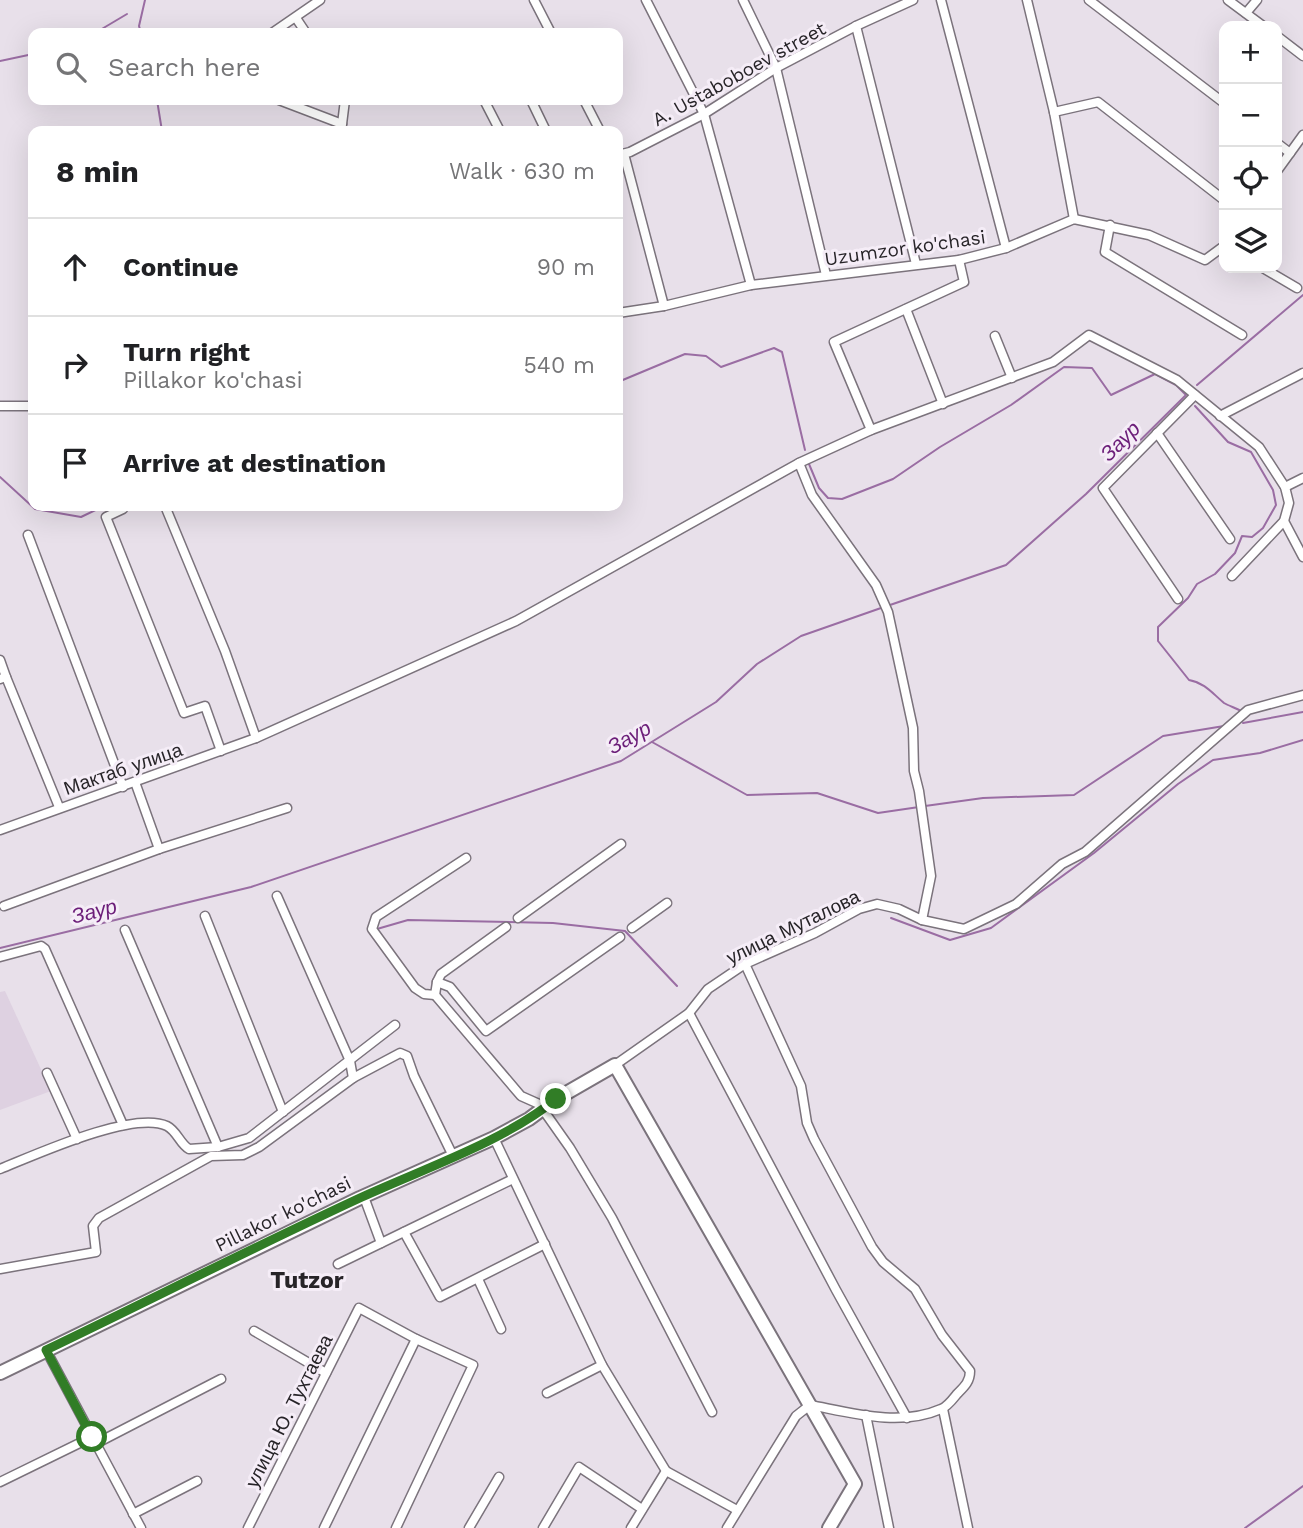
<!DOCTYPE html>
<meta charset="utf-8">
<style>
body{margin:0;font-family:"Work Sans",sans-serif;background:#f6f6f6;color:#202124}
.controls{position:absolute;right:21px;top:21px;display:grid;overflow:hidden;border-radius:14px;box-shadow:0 7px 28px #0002}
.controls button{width:63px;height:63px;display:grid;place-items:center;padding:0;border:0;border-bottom:2px solid #e0e0e0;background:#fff;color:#202124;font:35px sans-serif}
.stop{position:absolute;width:21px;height:21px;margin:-16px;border:5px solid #317d26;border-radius:50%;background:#fff}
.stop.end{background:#317d26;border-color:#fff;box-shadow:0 2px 7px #0008}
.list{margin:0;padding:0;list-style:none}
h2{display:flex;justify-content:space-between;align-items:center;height:91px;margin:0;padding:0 28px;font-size:30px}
h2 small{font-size:23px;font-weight:400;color:#757577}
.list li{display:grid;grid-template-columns:46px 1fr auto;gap:21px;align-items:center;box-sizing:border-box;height:98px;padding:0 28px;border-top:2px solid #e0e0e0}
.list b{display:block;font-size:26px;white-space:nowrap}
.list p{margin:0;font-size:23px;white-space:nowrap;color:#757577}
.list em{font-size:23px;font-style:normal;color:#757577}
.icon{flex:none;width:38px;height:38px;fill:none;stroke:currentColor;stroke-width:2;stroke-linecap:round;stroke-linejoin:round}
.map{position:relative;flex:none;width:1303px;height:1528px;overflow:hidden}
.search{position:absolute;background:#fff;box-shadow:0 7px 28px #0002;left:28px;top:28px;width:595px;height:77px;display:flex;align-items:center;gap:18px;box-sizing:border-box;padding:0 24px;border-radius:14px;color:#757577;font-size:26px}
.panel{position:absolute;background:#fff;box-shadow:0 7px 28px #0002;left:28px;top:126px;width:595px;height:385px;border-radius:14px}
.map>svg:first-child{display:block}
.built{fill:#ded1e1}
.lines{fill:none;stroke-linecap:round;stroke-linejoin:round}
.stream{stroke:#9a6da3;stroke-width:2}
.street-casing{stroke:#7b737c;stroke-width:11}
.secondary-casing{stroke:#7b737c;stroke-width:16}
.street{stroke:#fff;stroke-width:8}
.secondary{stroke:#fff;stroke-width:12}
.route{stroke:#317d26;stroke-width:9}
.labels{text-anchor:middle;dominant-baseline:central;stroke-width:6;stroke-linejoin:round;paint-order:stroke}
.street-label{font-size:19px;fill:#272428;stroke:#f5edf7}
.water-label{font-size:21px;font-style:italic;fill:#6c1e79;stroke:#f5edf7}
.quarter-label{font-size:23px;font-weight:bold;fill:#272428;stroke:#f5edf7}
</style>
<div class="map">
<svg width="1303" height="1528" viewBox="0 0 1303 1528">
<rect width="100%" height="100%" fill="#e8e0ea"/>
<path class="built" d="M5,991L51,1091L0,1110V992Z"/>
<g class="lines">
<g class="stream">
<path d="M95,33L127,14"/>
<path d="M141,33L139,26L145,0"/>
<path d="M0,61L33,54"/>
<path d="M157,100L162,131"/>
<path d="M618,382L685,354L706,356L721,367L774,348L782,352L805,450"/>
<path d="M1197,385L1303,295"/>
<path d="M1195,406L1228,442L1251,452L1273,490L1276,505L1263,528L1252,537L1242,536L1235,553L1215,574L1197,584L1188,598L1158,627V641L1189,680C1205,683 1212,693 1224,703C1229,706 1236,708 1241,711"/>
<path d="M809,464L819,488L828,498L842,499L893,479L940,447L1011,405L1064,367L1092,368L1111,395L1155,374L1176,385L1186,395L1086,494L1006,565L890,605"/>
<path d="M0,477L35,509L81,517L104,506"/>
<path d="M1243,723L1303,712"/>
<path d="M652,742L747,795L817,793L878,813L919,807"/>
<path d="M925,806L983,798L1074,795L1163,736L1224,726"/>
<path d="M891,918L950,940L991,928L1094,853L1178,784L1213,760L1260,753L1303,740"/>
<path d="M377,929L408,920L553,923L625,931L677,986"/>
<path d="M0,948L251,887L621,761L716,702L757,664L801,636L881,608"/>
<path d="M1245,1528L1303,1486"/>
</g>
<g class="street-casing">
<g id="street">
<path d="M534,0L551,33"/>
<path d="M646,0L704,114L751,285"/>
<path d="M743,0L776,68L826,275"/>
<path d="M941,0L1006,248"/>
<path d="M1027,0L1054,112L1074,219"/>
<path d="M1089,0L1224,103"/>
<path d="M1228,0L1263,26"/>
<path d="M1246,13L1257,0"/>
<path d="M296,18L306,33"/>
<path d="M856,26L916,264"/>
<path d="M272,33L320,0"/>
<path d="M1277,36L1303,56"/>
<path d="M279,100L342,124"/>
<path d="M484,100L500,131"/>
<path d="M531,100L546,131"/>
<path d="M584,100L600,131"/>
<path d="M1054,112L1098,102L1224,200"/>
<path d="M338,131L342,124L345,100"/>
<path d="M1277,143L1290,153"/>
<path d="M624,154L664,306"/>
<path d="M618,155L630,152L704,114L776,68L856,26L913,0"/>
<path d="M1277,171L1303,135"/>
<path d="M1110,225L1105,252L1242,335"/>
<path d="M1263,268L1297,288"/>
<path d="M906,309L943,404"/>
<path d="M618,313L664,306L751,285L959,260L1006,248L1074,219L1149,235L1205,260L1224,246"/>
<path d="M995,336L1012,378"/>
<path d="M0,406H33"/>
<path d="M1220,416L1303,373"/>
<path d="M871,430L834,342L964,282L959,260"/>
<path d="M1157,433L1230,539"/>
<path d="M799,463L812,495L876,585L888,612L913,728L914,771L919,791L931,876L922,920"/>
<path d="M1285,487L1303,478"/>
<path d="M165,506L225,651L256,738"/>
<path d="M123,509L106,517L184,713L205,706L221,751"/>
<path d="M1284,521L1303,557"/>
<path d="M28,535L123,787"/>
<path d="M1178,599L1103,488L1195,395"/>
<path d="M0,660L6,677L0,679"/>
<path d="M6,677L59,807"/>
<path d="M135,782L159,849"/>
<path d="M0,830L256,738L516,621L799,463L871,430L1053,362L1089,335L1177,380L1259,447L1285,487L1289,503L1284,521L1232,576"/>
<path d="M466,858L376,917L372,929L415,988L424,994L435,995L437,982L441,974L506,927"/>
<path d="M4,906L159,849L287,808"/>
<path d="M205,916L283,1112"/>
<path d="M518,918L621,844"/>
<path d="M632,928L667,903"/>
<path d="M125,930L218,1147"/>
<path d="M0,957L41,946L45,949L123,1125"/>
<path d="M437,982L450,987L486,1031L620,937"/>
<path d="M435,995L521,1096L539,1104L570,1148L612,1218L712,1412"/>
<path d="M689,1013L836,1290L907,1418"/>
<path d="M615,1065L689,1013L708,989L745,964L815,933L859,909L877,904L899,909L922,920L964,929L1016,904L1062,864L1085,852L1248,710L1303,695"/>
<path d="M47,1073L77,1139"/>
<path d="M353,1078L400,1053L407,1056L414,1076L453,1156"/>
<path d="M494,1138L602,1365L666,1471L737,1510"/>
<path d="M0,1169C35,1155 133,1110 167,1126C177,1131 180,1144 189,1149L218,1147L249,1138L395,1025"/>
<path d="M364,1197L381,1243"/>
<path d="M404,1232L440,1297L545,1244"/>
<path d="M338,1264L513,1179"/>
<path d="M0,1269L96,1252L93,1226L99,1218L211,1156L243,1155L259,1147L353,1078L350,1061L277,896"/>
<path d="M478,1279L501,1329"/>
<path d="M254,1331L326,1373"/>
<path d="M46,1350L141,1528"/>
<path d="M547,1393L602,1365"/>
<path d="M943,1409L968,1528"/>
<path d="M866,1415L889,1528"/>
<path d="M95,1444L221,1379"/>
<path d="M0,1482L92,1437"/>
<path d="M133,1514L197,1481"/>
<path d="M248,1528L359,1308L416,1339L473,1365L396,1528"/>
<path d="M324,1528L416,1339"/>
<path d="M469,1528L499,1477"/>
<path d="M543,1528L579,1467L642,1509"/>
<path d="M631,1528L666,1471"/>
<path d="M727,1528L796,1416L810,1405C852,1413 900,1427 941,1409C947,1407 953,1399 957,1394C964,1387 970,1382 970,1371L942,1335L915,1289L883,1262L872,1247L814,1139L807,1123L801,1086L745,964"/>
</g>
</g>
<g class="secondary-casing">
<path id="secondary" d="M0,1373L360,1198L494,1138L529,1119L556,1099L615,1065L855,1484L829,1528"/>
</g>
<use href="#street" class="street"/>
<use href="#secondary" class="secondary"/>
</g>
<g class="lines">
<path class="route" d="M92,1437L46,1350C152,1299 256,1246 362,1197C423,1169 505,1141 556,1099"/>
</g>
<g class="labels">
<g class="street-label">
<text transform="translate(739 74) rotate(-29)">A. Ustaboboev street</text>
<text transform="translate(905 248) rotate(-8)">Uzumzor ko'chasi</text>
<text transform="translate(123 769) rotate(-19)">Мактаб улица</text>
<text transform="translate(793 927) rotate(-26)">улица Муталова</text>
<text transform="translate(283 1214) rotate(-26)">Pillakor ko'chasi</text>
<text transform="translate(289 1411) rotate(-63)">улица Ю. Тухтаева</text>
</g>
<g class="water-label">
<text transform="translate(1120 441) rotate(-45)">Заур</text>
<text transform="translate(629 737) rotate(-29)">Заур</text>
<text transform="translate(94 911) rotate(-14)">Заур</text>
</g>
<g class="quarter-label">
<text x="307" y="1280">Tutzor</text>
</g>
</g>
</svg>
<div class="controls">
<button>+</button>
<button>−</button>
<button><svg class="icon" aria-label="locate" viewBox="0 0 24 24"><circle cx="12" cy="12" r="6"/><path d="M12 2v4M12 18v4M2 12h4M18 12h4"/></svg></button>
<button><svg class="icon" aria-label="layers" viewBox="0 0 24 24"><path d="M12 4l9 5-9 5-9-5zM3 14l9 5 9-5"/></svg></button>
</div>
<div class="stop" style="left:92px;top:1437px"></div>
<div class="stop end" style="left:556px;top:1099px"></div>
<div class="search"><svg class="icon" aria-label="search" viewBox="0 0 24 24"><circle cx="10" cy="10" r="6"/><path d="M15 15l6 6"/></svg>Search here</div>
<section class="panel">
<h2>8 min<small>Walk · 630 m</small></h2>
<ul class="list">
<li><svg class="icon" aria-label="ahead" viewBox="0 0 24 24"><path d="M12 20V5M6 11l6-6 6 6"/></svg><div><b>Continue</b></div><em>90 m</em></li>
<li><svg class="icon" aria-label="right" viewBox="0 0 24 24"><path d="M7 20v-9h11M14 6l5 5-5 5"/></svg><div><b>Turn right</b><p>Pillakor ko'chasi</p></div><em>540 m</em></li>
<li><svg class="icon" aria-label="arrive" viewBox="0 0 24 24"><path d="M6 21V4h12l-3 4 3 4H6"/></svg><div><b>Arrive at destination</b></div></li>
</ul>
</section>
</div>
